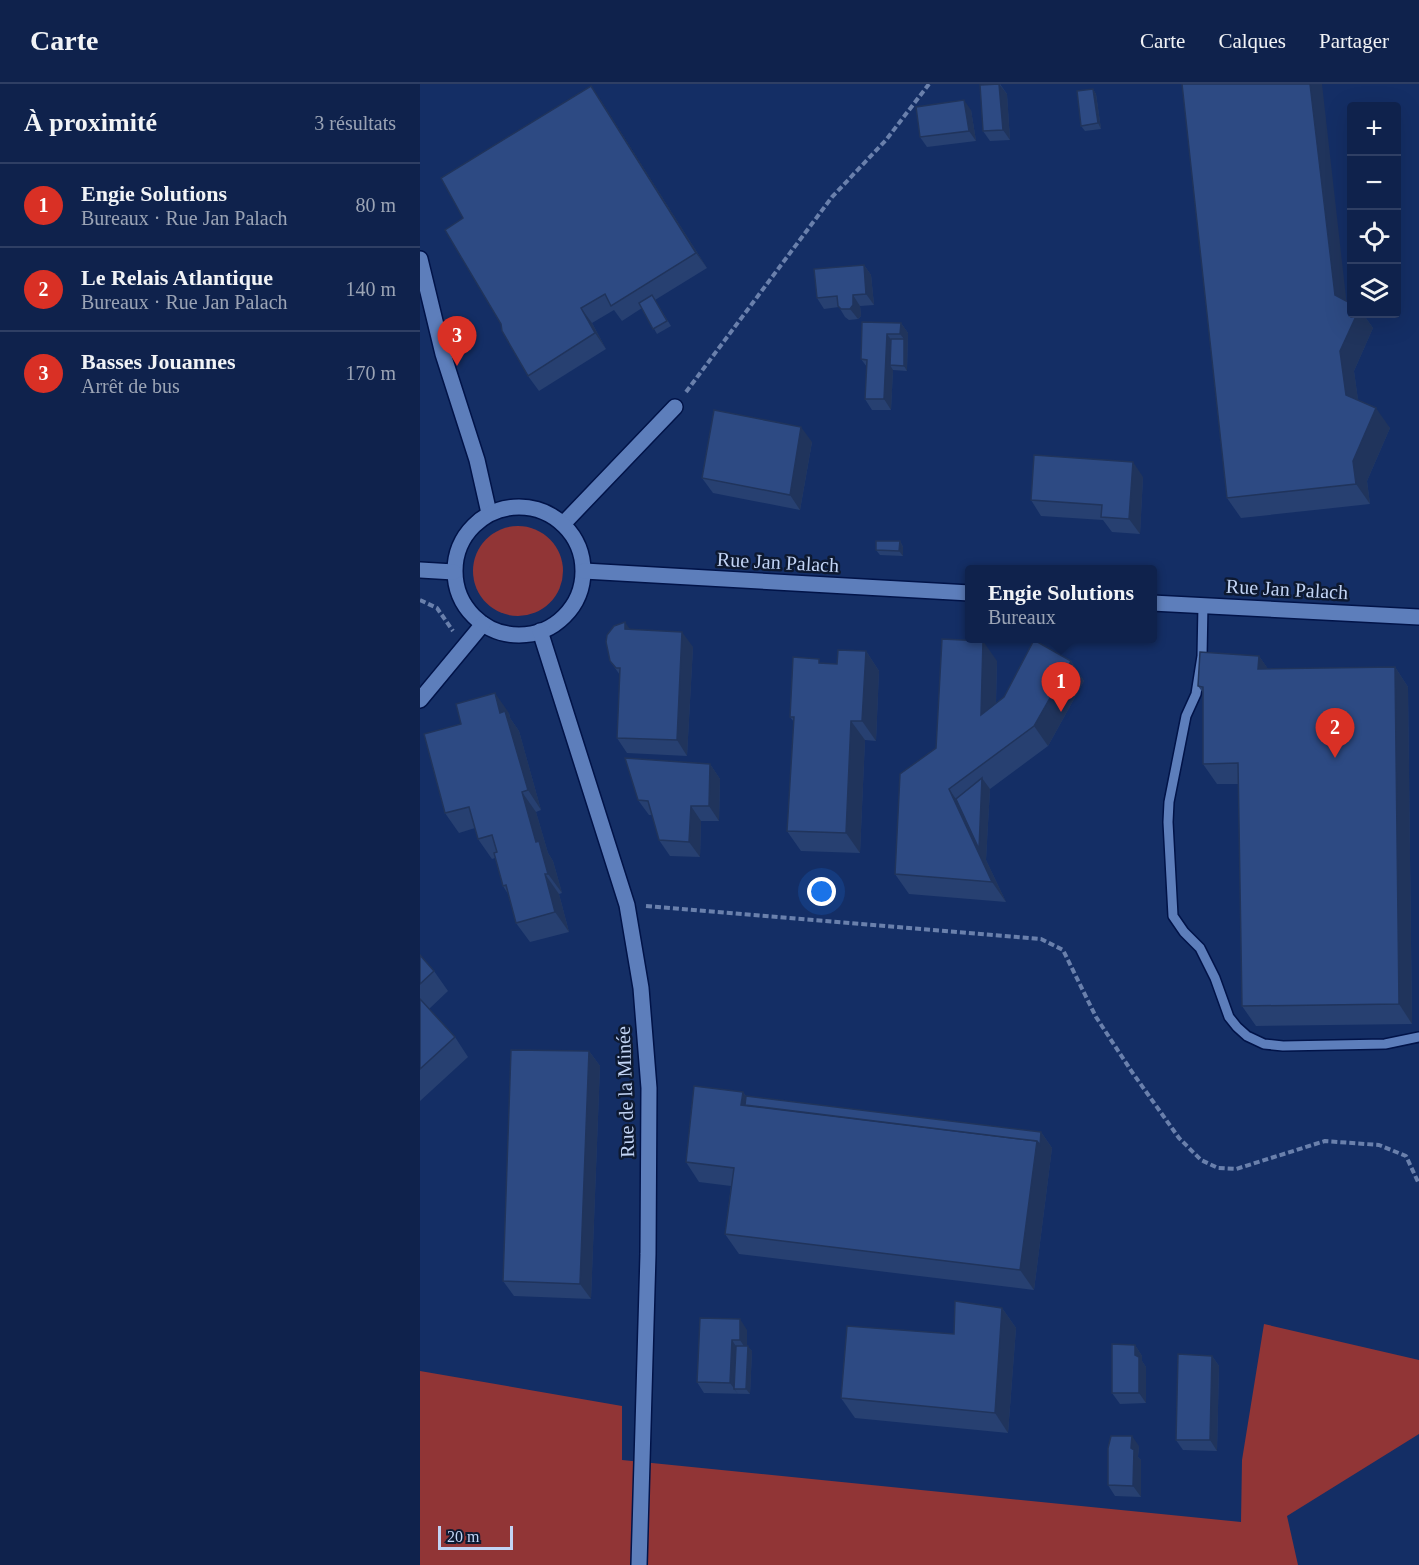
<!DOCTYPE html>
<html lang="fr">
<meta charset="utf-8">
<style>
body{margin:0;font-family:"Times New Roman",serif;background:#1d2f56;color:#f1f3f6}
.controls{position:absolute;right:18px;top:18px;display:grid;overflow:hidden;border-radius:6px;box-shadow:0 6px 24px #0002}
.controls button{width:54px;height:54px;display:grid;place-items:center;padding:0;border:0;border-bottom:2px solid #2f3f64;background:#0f224c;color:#f1f3f6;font:30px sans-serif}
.scale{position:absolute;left:18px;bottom:15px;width:75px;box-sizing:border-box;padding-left:6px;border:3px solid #c2d4f5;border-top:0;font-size:16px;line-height:21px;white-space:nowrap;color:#c2d4f5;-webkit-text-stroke:4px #0d1931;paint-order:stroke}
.you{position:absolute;left:402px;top:808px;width:21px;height:21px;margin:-15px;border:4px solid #fff;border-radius:50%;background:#1a73e8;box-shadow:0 0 0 9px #1a73e833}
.badge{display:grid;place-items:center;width:39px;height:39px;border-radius:50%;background:#d93025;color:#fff;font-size:20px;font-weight:700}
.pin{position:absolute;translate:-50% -50px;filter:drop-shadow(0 2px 3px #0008)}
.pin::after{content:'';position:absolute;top:32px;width:21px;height:18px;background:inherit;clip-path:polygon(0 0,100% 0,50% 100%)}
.popup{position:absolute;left:545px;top:481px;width:192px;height:78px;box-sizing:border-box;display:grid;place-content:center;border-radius:6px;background:#0f224c;filter:drop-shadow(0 2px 4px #0005);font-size:20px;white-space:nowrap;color:#9ba4b5}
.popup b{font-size:22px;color:#f1f3f6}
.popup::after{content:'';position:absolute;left:50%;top:100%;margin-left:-12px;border:12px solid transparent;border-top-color:#0f224c}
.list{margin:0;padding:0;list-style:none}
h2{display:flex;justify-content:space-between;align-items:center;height:78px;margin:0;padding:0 24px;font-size:26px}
h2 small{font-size:20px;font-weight:400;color:#9ba4b5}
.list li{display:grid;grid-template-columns:39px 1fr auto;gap:18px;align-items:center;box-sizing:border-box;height:84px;padding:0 24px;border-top:2px solid #2f3f64}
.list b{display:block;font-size:22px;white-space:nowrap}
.list p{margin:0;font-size:20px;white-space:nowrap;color:#9ba4b5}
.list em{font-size:20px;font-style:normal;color:#9ba4b5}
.icon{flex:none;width:33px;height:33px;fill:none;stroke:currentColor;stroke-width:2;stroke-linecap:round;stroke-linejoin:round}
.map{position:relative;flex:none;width:999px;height:1481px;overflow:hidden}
header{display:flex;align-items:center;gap:36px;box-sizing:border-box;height:84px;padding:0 30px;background:#0f224c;border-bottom:2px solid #2f3f64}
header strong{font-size:28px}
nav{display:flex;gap:33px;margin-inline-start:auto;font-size:21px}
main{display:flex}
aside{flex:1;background:#0f224c}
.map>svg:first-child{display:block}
.green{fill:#913536}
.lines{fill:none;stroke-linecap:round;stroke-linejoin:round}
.service-casing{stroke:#011348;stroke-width:12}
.minor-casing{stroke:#011348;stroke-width:18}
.tertiary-casing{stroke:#011348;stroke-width:18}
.path{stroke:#6a80ac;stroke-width:4;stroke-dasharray:6 3;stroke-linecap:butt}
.service{stroke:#5d7ebb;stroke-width:9}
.minor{stroke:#5d7ebb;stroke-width:15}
.tertiary{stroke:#5d7ebb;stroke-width:15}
.wall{fill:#274071}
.shaded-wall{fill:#20345c}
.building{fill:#2d4a83;stroke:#20345c;stroke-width:1.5}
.labels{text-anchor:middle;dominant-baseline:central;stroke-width:5;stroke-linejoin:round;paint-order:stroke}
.street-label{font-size:20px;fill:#c2d4f5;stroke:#0d1931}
</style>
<header>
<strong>Carte</strong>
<nav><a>Carte</a><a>Calques</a><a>Partager</a></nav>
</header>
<main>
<aside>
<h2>À proximité<small>3 résultats</small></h2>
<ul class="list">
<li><span class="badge">1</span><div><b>Engie Solutions</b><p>Bureaux · Rue Jan Palach</p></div><em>80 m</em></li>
<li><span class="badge">2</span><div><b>Le Relais Atlantique</b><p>Bureaux · Rue Jan Palach</p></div><em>140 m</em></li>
<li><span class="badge">3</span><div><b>Basses Jouannes</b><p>Arrêt de bus</p></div><em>170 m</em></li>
</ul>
</aside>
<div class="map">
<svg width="999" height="1481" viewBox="0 0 999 1481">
<rect width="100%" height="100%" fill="#142e65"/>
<g class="green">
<circle cx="98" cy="487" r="45"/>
<path d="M844,1240L999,1276V1350L867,1432L878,1481H0V1287L202,1322V1376L821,1438L822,1376Z"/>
</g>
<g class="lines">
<g class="service-casing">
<path id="service" d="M783,521L782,572L776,610L766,632L749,718L748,738L753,832L764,848L780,864L795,894L809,933L817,943L827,952L844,960L863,962L965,960L999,953"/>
</g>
<g class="minor-casing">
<path id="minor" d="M143,440L255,323"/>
</g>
<g class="tertiary-casing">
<g id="tertiary">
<path d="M0,175L23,270L57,376L69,429"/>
<circle cx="99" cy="487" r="64"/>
<path d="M0,486L34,488"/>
<path d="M164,487L550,509"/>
<path d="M732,519L999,533"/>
<path d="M120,547L207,821L221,904L229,1004L228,1170L219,1481"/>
<path d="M0,616L63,540"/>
</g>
</g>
<g class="path">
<path d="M266,308L412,113L466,56L509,0"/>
<path d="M0,516L17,524L33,547"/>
<path d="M226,822L621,855L643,866L676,933L712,988L759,1054L781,1076L798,1084L816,1085L905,1057L959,1061L986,1072L999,1100"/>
</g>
<use href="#service" class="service"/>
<use href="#minor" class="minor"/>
<use href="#tertiary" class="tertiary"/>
</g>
<g class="wall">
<path d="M580,0L587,10L590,56L570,57L563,47Z"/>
<path d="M171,2L181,17L287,184L235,216L251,242L237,250L222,224L202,237L194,226L172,239L186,265L119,307L108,292L81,240L43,134Z"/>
<path d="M673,5L676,10L681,45L665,47L661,42Z"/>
<path d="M551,26L556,57L507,63L500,53Z"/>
<path d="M444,181L451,191L454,221L440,222L441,232L438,235L429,236L425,233L419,223L404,225L397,214Z"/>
<path d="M927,218L932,230H943L953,244L934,287L938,316L970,344L947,397L950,420L821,434L807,414Z"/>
<path d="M442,238L481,239L488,249L487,287L473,286L471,326H452L445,315L447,283L441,275Z"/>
<path d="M392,358L380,426L293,409L282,394Z"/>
<path d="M723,393L720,450L692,448L683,436L621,432L611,416Z"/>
<path d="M480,457L483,463V472L460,471L456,466Z"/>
<path d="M210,545L273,563L267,672L207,669L197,654L200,591L190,577Z"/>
<path d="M446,567L459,587L456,657L445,656L440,769L381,767L367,747L374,638L370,633L402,580H417Z"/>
<path d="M839,572L848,585L975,583L988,603L992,940L836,942L822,922L819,700H797L783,680V609L778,602Z"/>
<path d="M577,577L576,620L651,577L664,597L628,662L570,705L566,776L586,818L489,810L475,790L516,664Z"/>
<path d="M89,629L90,634L99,647L121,726L116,728L128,769L133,777L142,809L139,810L149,848L110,858L96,839L88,810L83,802L75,774L72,775L58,755L55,744L39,749L25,729Z"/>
<path d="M290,680L300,695L299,737H281L280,773L250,772L239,756L232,731H229L218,716Z"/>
<path d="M0,871L14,887L28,907L9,925L35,953L48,973L0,1017Z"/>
<path d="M169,967L180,982L171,1215L94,1212L83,1197Z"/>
<path d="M323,1008L326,1012L621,1048L632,1064L614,1206L319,1170L305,1150L311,1102L279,1098L266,1078Z"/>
<path d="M582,1224L596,1244L588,1349L435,1334L421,1314Z"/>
<path d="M280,1234L327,1246V1262L332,1267L330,1310L284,1309L277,1298Z"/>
<path d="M715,1261L722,1272V1277L726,1283V1319L700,1320L692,1309Z"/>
<path d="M792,1272L799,1282L797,1367L763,1366L756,1356Z"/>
<path d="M719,1362L718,1373L721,1376V1413L695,1412L688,1401Z"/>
</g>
<g class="shaded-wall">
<path d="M579,0L587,10L590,56L583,46Z"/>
<path d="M890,0H902L928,231L915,211Z"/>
<path d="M171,2L181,17L287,184L276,169Z"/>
<path d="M673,5L676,10L681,45L678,39Z"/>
<path d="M544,16L551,26L556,57L549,47Z"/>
<path d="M444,181L451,191L454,221L446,210Z"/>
<path d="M433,211L440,222L441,232L438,235L430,225Z"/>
<path d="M161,224L172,239L186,265L175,249Z"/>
<path d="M937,230H943L953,244L934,287L940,330L926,311L920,267Z"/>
<path d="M481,239L488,249L487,287L484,282V255L480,250Z"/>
<path d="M467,250L474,260L470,281L473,286L471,326L464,315Z"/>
<path d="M956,324L970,344L947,397L950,420L936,400L933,377Z"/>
<path d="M381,343L392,358L380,426L370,411Z"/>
<path d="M713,378L723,393L720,450L709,435Z"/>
<path d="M480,457L483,463V472L479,467Z"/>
<path d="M205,538L216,554L205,545Z"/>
<path d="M262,548L273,563L267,672L257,656Z"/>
<path d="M563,557L577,577L575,651L561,631Z"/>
<path d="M446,567L459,587L456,657L442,637Z"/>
<path d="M839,572L853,592L838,585Z"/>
<path d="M651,577L664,597L628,662L614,642Z"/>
<path d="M975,583L988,603L992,940L979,920Z"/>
<path d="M75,609L89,629L90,634L99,647L121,726L108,706L80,629Z"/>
<path d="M431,637L445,656L440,769L426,749Z"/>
<path d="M290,680L300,695L299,737L289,722Z"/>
<path d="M562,694L570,705L566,776L586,818L572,798L529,705L543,725Z"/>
<path d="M102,708L116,728L128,769L133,777L142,809L128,790L116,758Z"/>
<path d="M271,722L281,737L280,773L269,758Z"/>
<path d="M125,790L139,810L149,848L135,828Z"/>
<path d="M169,967L180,982L171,1215L160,1200Z"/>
<path d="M323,1008L336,1027L321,1021Z"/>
<path d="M621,1048L632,1064L614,1206L600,1186L617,1057Z"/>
<path d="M582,1224L596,1244L588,1349L575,1329Z"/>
<path d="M320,1235L327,1246V1267L320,1256Z"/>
<path d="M312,1256L319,1267L314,1305L318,1310L310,1299Z"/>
<path d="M715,1261L722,1272V1277L726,1283V1319L719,1309L715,1271Z"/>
<path d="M328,1262L332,1267L330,1310L326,1305Z"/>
<path d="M792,1272L799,1282L797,1367L790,1356Z"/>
<path d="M712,1352L719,1362L718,1373L721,1376V1413L713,1402L711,1364Z"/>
</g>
<g class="building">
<path d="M579,0L583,46L563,47L560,1Z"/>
<path d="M762,0H890L915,211L932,220V230H937L920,267L926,311L956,324L933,377L936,400L807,414Z"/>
<path d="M171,2L276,169L191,222L185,210L161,224L175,249L108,292L82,247L81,240L25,146L43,134L21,94Z"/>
<path d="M673,5L678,39L661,42L657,7Z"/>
<path d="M544,16L549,47L500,53L496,23Z"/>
<path d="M444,181L446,210L433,211V221L430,225H421L418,222L417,212L397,214L394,185Z"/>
<path d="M232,211L247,237L233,245L219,219Z"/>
<path d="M442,238L481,239L480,250H467L464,315H445L447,276L441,275Z"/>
<path d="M471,255H484V282L470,281Z"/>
<path d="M294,326L381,343L370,411L282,394Z"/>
<path d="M614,371L713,378L709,435L681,433L682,421L611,416Z"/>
<path d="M456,457H480L479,467L456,466Z"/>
<path d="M205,538V545L262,548L257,656L197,654L200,584H196L190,577L186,558L187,551L194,542Z"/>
<path d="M522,555L563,557L561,631L584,613L614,556L651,577L614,642L529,705L572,798L475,790L480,690L516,664Z"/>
<path d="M418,566L446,567L442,637H431L426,749L367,747L374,633H370L373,573L399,575V579L417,580Z"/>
<path d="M780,568L839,572L838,585L975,583L979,920L822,922L818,679L783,680V603L778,602Z"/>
<path d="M75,609L80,629L85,627L108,706L102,708L116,758L119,757L128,790H125L135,828L96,839L86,801L83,802L74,769L77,768L72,751L58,755L49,723L25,729L4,650L41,640L36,620Z"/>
<path d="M205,674L290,680L289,722H271L269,758L239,756L228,717L218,716Z"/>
<path d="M562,694L559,765L536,715Z"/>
<path d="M0,871L14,887L0,900Z"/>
<path d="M0,915L35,953L0,985Z"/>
<path d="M91,966L169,967L160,1200L83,1197Z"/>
<path d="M274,1002L323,1008L321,1021L617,1057L600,1186L305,1150L314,1084L266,1078Z"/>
<path d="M326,1012L621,1048L620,1061L617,1057L325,1021Z"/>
<path d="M535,1217L582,1224L575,1329L421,1314L427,1242L534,1250Z"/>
<path d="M280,1234L320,1235V1256H312L310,1299L277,1298Z"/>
<path d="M692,1260L715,1261V1271L719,1273V1309H692Z"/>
<path d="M316,1262H328L326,1305H314Z"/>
<path d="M758,1270L792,1272L790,1356H756Z"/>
<path d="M691,1352H712L711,1364L714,1366L713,1402L688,1401V1364Z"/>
</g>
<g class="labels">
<g class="street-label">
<text transform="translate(358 478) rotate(3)">Rue Jan Palach</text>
<text transform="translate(867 505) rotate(3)">Rue Jan Palach</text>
<text transform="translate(205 1008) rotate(-92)">Rue de la Minée</text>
</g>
</g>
</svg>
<div class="controls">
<button>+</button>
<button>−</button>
<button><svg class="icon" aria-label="locate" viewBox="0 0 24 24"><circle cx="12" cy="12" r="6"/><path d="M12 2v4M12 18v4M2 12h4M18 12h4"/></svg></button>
<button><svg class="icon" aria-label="layers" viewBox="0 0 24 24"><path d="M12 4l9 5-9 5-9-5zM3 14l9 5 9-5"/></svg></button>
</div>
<div class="scale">20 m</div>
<div class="you"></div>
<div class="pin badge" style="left:641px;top:628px">1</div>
<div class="popup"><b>Engie Solutions</b>Bureaux</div>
<div class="pin badge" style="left:915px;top:674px">2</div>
<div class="pin badge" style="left:37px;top:282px">3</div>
</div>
</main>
